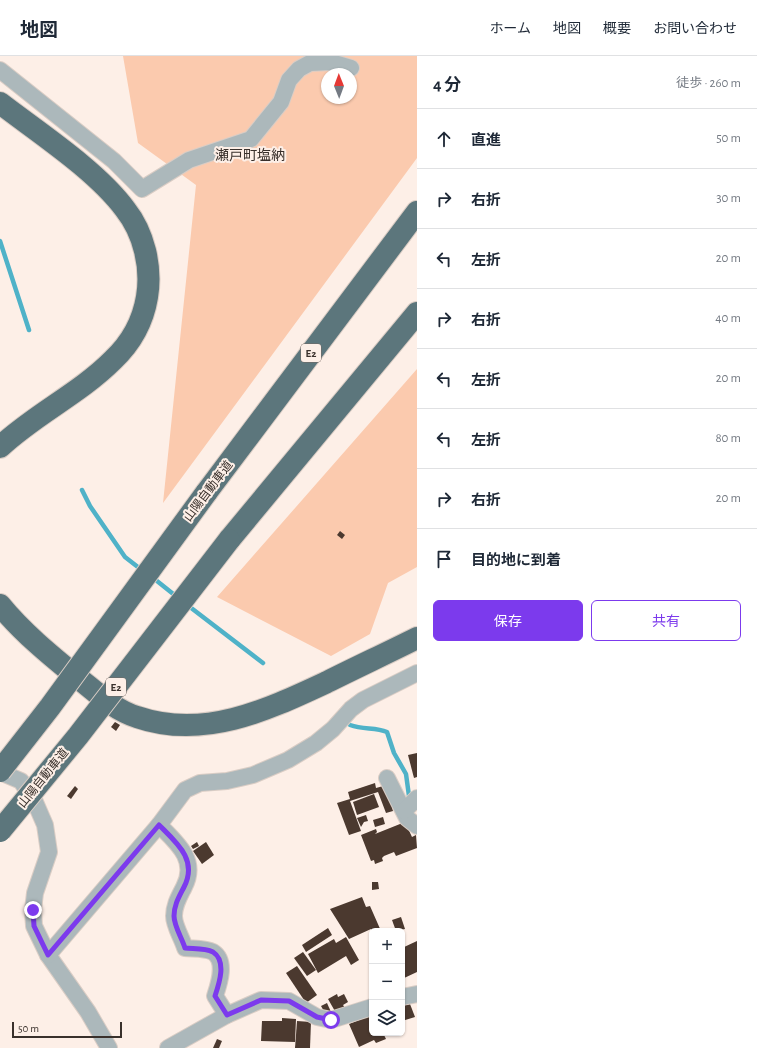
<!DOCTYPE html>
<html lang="ja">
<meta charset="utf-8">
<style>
body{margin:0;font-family:"Alegreya Sans","Noto Sans JP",sans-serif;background:#f6f6f7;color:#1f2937}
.controls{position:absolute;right:12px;bottom:12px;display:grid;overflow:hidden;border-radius:6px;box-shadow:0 1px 3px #0004}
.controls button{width:36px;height:36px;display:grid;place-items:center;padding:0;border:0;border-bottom:1px solid #e0e1e3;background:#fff;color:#1f2937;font:20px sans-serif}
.compass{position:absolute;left:321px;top:12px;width:36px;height:36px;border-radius:50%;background:#fff;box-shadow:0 1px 3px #0004;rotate:359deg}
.scale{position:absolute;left:12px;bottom:10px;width:110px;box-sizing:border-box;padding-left:4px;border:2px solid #39302b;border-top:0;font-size:11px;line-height:14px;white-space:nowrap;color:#39302b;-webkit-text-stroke:3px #fdefe7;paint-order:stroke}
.stop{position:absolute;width:12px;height:12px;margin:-9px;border:3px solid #7c3aed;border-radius:50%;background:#fff}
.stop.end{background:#7c3aed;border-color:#fff;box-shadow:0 1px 4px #0008}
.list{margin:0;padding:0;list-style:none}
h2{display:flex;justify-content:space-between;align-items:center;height:52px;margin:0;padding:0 16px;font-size:17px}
h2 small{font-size:13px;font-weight:400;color:#747a83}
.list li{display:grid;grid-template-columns:26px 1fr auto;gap:12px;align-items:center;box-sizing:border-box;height:60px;padding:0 16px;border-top:1px solid #e0e1e3}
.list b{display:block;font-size:15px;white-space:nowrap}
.list em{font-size:13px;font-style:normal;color:#747a83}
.actions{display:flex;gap:8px;padding:12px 16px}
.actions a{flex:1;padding:9px 0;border:1px solid #7c3aed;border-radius:6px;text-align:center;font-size:14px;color:#7c3aed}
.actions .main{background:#7c3aed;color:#fff}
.icon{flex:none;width:22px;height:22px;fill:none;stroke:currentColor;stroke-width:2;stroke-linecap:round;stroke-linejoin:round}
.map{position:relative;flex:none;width:417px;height:992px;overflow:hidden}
header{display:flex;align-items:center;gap:24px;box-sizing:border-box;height:56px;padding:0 20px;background:#fff;border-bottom:1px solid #e0e1e3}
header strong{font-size:19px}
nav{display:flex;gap:22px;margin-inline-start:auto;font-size:14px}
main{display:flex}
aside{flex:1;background:#fff}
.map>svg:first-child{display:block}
.green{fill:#fbcaae;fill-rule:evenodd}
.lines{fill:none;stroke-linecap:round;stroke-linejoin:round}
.stream{stroke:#4fb2c8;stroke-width:4.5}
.building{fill:#4b392f}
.street-casing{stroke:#dacdc5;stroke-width:18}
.highway-casing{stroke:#dacdc5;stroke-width:24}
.street{stroke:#acb8bb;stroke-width:16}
.highway{stroke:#5c767c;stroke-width:22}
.highway-bridge-casing{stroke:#dacdc5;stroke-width:24;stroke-linecap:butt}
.highway-bridge{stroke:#5c767c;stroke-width:22}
.route{stroke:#7c3aed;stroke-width:5}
.labels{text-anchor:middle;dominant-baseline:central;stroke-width:4;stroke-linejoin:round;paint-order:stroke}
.shield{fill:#fdefe7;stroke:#746963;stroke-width:1}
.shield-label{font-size:11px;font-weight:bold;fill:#39302b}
.street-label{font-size:12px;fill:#39302b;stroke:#fdefe7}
.quarter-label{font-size:14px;fill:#39302b;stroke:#fdefe7}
</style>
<header>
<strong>地図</strong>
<nav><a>ホーム</a><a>地図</a><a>概要</a><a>お問い合わせ</a></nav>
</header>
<main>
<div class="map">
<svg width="417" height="992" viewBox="0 0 417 992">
<rect width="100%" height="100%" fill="#fdefe7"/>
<g class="green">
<path d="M123,0H417V102L163,447L196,129L138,87ZM327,18H351V42H327Z"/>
<path d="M417,313V511L388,527L370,578L331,600L217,541Z"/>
</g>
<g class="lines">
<g class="stream">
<path d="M0,185L29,274"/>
<path d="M82,434L90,450L125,501L143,515"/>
<path d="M152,521L177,541"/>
<path d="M186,548L263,607"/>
<path d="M350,669C364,674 375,671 387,676L394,697L406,718L409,740"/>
</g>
</g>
<g class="building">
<path d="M340,475L345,479L342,483L337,479Z"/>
<path d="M115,666L120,669L116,675L111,671Z"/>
<path d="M417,697V721L414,722L408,699Z"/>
<path d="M375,727L376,732L387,729L393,755L386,757L378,736L350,745L361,775L349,779L337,747L350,743L348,736Z"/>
<path d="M75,730L78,733L71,743L67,740Z"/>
<path d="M374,738L379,751L357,759L353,746Z"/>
<path d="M366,759L368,765L364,766L361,771L357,762Z"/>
<path d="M383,761L385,768L375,771L373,764Z"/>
<path d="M405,766L412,781L416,779L417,792L396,800L394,796L384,800L382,802L383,805L375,808L374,804L371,805L361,779L376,773L377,776L375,778Z"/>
<path d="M197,786L199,790L193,793L191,790Z"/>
<path d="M206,786L214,799L202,808L193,795Z"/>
<path d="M372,826H378L379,833L372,834Z"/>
<path d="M362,841L366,851L370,850L381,875H372L371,873L349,883L330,853Z"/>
<path d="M401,861L405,873L396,875L392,864Z"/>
<path d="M328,872L332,879L306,896L302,889Z"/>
<path d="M346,881L359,904L351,909L346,900L318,917L308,898L334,883L336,887Z"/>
<path d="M417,885V916L402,923V892Z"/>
<path d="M303,896L316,914L307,920L294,902Z"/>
<path d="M297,910L317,939L306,947L286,917Z"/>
<path d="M337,938L338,941L344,938L348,946L343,949L345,952L336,957L328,943Z"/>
<path d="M327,947L331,956L326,959L321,950Z"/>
<path d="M410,948L415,961L402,965V950Z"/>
<path d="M372,959V977H390L384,979L386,983L376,987L374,984L359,991L349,968Z"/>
<path d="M282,962L296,963L295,986L261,985L262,965H282Z"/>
<path d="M297,965L311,966L310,992H295Z"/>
<path d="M217,983L222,985L219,992H213Z"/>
</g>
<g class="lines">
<g class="street-casing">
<g id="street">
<path d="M0,14L114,105L142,133L189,104L251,83L281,46L289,24L299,13L310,7L331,6L351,12"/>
<path d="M0,716L21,725L35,746L45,769L49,796L35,837L33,854L34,870L48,899L88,956L109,992"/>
<path d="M387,722L407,762L417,770"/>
<path d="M404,755L417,742"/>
<path d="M159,769C177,787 198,804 184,831C179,841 174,849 174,860C174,870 182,882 185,892C193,893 205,892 213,896C227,905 219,928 215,940L227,959"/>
<path d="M48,899L159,769L185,734L200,727L227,725L253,719L288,704L316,687L333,673L351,653L363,644L417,617"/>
<path d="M402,941L417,938"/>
<path d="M168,992L227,959L261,944L289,945L317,961L331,964L372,951"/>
</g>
</g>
<g class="highway-casing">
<g id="highway">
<path d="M0,47C39,77 96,114 125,153C144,177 152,211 147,241C143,265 131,287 113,304C79,338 35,358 0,391"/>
<path d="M206,437L417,156"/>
<path d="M229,484L417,257"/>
<path d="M0,549C22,576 50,599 77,621C96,636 114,654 137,661C204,684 267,654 327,626C357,611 387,597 417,582"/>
</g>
</g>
<use href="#street" class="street"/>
<use href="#highway" class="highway"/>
<g class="highway-bridge-casing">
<g id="highway-bridge">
<path d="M0,715L50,651L206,437"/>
<path d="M0,775L78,680L229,484"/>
</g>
</g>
<use href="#highway-bridge" class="highway-bridge"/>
</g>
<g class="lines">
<path class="route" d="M33,854L34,870L48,899L159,769C177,787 198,804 184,831C179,841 174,849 174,860C174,870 182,882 185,892C193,893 205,892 213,896C227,905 219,928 215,940L227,959L261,944L289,945L317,961L331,964"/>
</g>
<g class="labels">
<g class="shield">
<rect x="301" y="288" width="20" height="18" rx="3"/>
<rect x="106" y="622" width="20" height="18" rx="3"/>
</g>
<g class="shield-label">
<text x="311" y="297">E2</text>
<text x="116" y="631">E2</text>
</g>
<g class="street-label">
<text transform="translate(208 435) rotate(-53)">山陽自動車道</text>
<text transform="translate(43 722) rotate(-51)">山陽自動車道</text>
</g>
<g class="quarter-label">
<text x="250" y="100">瀬戸町塩納</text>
</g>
</g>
</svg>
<div class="controls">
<button>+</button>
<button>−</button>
<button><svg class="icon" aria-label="layers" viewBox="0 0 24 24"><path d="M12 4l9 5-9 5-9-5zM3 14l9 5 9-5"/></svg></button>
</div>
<svg class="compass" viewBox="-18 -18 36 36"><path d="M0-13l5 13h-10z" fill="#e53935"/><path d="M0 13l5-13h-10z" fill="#747a83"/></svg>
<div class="scale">50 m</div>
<div class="stop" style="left:331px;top:964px"></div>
<div class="stop end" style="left:33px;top:854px"></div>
</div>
<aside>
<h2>4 分<small>徒歩 · 260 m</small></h2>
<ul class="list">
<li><svg class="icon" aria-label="ahead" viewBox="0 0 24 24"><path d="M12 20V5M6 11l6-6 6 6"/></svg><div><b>直進</b></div><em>50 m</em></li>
<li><svg class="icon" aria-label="right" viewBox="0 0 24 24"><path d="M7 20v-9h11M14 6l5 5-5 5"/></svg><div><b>右折</b></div><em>30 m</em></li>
<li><svg class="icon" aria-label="left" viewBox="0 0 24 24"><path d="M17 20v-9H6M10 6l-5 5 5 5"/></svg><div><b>左折</b></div><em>20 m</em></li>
<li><svg class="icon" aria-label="right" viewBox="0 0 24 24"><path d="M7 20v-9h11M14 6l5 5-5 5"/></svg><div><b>右折</b></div><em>40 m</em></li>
<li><svg class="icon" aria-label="left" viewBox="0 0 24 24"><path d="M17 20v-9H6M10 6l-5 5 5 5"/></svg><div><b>左折</b></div><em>20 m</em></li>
<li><svg class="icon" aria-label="left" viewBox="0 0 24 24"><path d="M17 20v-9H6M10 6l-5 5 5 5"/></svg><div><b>左折</b></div><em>80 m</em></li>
<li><svg class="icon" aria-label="right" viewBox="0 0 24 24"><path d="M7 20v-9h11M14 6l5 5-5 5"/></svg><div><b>右折</b></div><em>20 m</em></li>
<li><svg class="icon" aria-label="arrive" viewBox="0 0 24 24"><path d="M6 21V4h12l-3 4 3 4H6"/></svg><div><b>目的地に到着</b></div></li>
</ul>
<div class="actions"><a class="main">保存</a><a>共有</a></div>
</aside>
</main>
